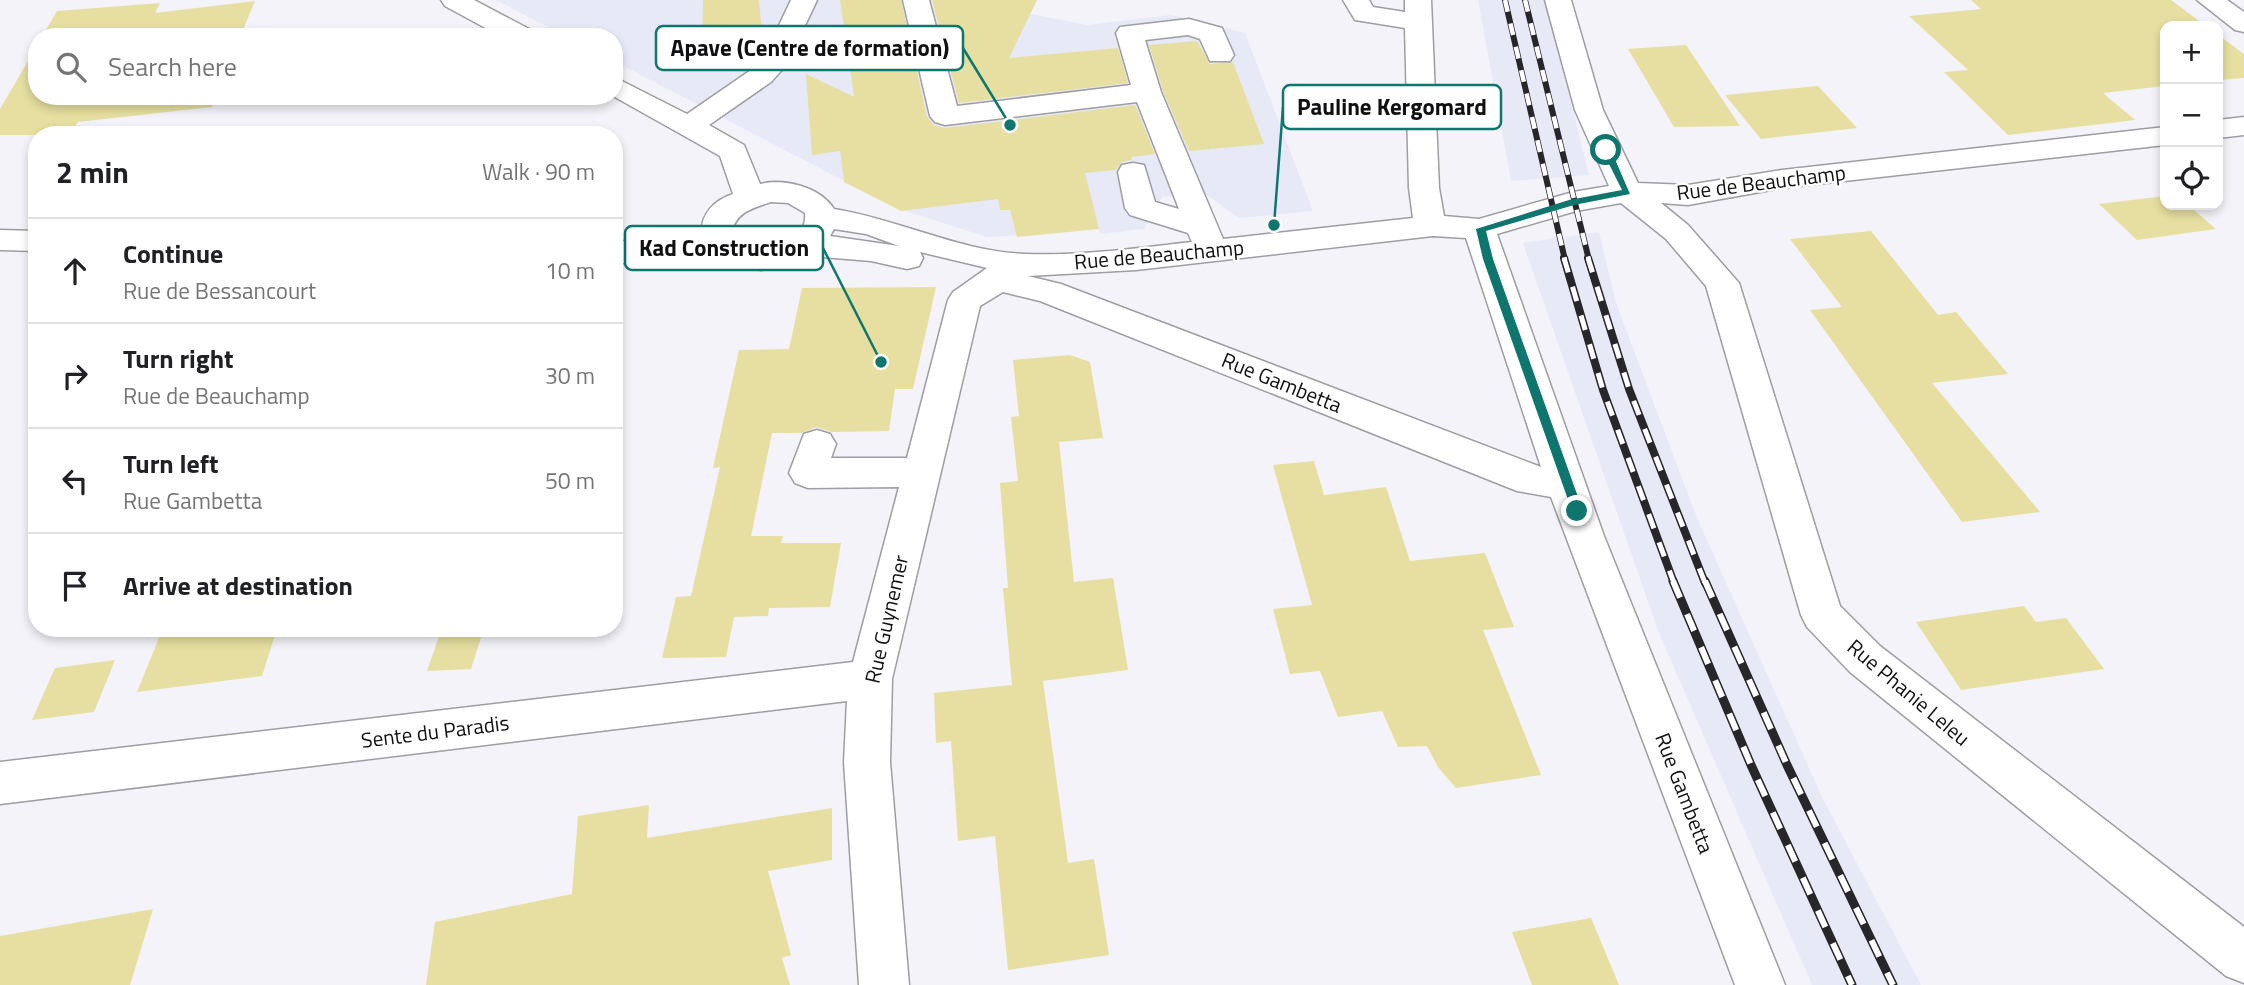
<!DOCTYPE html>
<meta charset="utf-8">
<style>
body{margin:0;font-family:"Titillium Web",sans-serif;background:#f2f2f2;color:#202124}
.controls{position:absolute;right:21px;top:21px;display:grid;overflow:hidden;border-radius:14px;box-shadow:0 4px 10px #0003}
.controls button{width:63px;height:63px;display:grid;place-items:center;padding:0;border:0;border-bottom:2px solid #e0e0e0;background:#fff;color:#202124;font:35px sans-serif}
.stop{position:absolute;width:21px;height:21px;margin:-16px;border:5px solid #0f766e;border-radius:50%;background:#fff}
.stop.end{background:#0f766e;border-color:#fff;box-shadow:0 2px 7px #0008}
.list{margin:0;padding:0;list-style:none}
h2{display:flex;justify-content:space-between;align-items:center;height:91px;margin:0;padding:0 28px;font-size:30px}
h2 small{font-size:23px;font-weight:400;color:#757577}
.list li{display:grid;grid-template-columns:46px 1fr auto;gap:21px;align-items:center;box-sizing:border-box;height:105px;padding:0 28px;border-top:2px solid #e0e0e0}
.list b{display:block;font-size:26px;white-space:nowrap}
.list p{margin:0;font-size:23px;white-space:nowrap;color:#757577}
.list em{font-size:23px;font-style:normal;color:#757577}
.icon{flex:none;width:38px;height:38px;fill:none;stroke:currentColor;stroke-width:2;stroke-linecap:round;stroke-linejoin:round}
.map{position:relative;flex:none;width:2244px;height:985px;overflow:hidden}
.search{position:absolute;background:#fff;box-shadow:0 4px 10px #0003;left:28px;top:28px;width:595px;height:77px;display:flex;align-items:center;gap:18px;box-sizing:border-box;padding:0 24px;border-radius:28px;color:#757577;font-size:26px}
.panel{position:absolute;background:#fff;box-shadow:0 4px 10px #0003;left:28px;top:126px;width:595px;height:511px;border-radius:28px}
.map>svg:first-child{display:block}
.built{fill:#e8e9f7}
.building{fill:#e6dfa1}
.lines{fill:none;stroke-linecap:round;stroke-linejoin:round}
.minor-casing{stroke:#9d9da3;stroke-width:3}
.minor{fill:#fff;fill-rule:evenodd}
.rail-far2-casing{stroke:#27272a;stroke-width:6}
.rail-far1-casing{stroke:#27272a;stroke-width:8}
.rail-casing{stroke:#27272a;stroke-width:9}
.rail-far2{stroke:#fff;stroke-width:4.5;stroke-dasharray:12;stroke-linecap:butt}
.rail-far1{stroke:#fff;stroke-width:5;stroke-dasharray:15;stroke-linecap:butt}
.rail{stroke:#fff;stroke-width:6;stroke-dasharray:18;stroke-linecap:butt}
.route{fill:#0f766e}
.labels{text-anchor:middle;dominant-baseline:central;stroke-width:5;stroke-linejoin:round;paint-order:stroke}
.street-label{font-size:21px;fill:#101012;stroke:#fff}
.leader{fill:none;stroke:#0f766e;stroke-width:2.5}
.callout-dot{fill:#0f766e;stroke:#fff;stroke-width:2.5}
.callout{fill:#fff;stroke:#0f766e;stroke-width:2.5}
.callout-label{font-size:23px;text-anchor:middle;font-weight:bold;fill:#101012}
</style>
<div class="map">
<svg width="2244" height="985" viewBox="0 0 2244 985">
<rect width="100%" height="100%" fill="#f3f3f9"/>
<g class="built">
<path d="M496,0H961L1087,25L1171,15L1245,33L1313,211L1239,218L1204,193L1164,197L1159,181L1163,196L1144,229L1100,234L1096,217L1059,222L1061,233L987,237L896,208L614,61V37H567Z"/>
<path d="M1478,0H1545L1589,175L1511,181Z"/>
<path d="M1599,232L1616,303L1697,518L1822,797L1921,985H1812L1659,633L1523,243Z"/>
</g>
<g class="building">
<path d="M703,0H759L762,33L702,68Z"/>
<path d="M840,0H901L927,117L934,125L945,128L1135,105L1155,154L1131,157L1132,160L1122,162L1116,170L1085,173L1099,229L1017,237L1010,210H1000L998,199L901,211L844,182L840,151L812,155L806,74L854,97Z"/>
<path d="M932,0H1037L1009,58L1118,48L1128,83L959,103Z"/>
<path d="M1971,0H2171L2206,26H2165V86L2103,93L2135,120L2008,135L1944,72L1968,70L1909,16L1981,9Z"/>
<path d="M255,1L240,37H42L57,11L160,3L155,13Z"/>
<path d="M2218,35L2244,54V78L2218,80Z"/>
<path d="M1197,41L1210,64L1233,62L1264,144L1189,151L1163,91L1149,45Z"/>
<path d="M1686,45L1740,126L1674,127L1628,49Z"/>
<path d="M37,46V96H216L212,107L78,122L69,135H0V109Z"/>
<path d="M1818,86L1857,128L1761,139L1725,95Z"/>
<path d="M2165,196V205H2188L2216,229L2137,240L2099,204Z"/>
<path d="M1871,231L1938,315L1956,312L2008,374L1932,383L2040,512L1962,522L1810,310L1842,307L1790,239Z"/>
<path d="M936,287L913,389H895L889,431L832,432L816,427L802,433H772L751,536H783L781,543H841L830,607L769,608L768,616L734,617L726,657L662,658L676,597L691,596L720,467L713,468L739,350L789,349L802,288Z"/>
<path d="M1070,355L1090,362L1103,438L1059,442L1074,582L1113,578L1128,670L1027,683L1043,681L1068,863L1094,859L1109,955L1008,970L995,836L958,841L951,741L936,743L934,693L1012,685L1003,588H1008L1000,483L1018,481L1011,417L1019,416L1013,360Z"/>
<path d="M1314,461L1324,495L1386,487L1410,561L1485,553L1514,627L1483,630L1541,775L1456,788L1438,767L1427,746L1398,747L1382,711L1338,717L1320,671L1290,674L1273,609L1312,605L1273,465Z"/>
<path d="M2024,606L2036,622L2066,618L2104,669L1961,690L1916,622Z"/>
<path d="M163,628H237L234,637L276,632L262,676L137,692Z"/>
<path d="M442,628H484L471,669L427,671Z"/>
<path d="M115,660L94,712L32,720L55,668Z"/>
<path d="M649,805L647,838L832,808V860L768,871L791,955L782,958L790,985H426L435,922L572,894L578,816Z"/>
<path d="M153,909L130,985H0V936Z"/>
<path d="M1591,918L1619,985H1532L1512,932Z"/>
</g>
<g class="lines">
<g class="minor-casing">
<g id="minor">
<path d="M441,0H474L533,31L536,37H502L445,6Z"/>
<path d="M791,0H817L787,64L771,82L709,125L744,145L760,184C785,178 820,187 834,209C898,219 961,252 1026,254C1081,256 1138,248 1192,242L1188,233L1130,215L1125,208L1118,172L1122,165L1133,163L1144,165L1155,202L1179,209L1137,102L945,125L935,122L930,116L903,0H929L957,106L1131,85L1116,33L1120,27L1189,19L1222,28L1234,55L1230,61H1210L1200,39L1188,35L1145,40L1161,92L1223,239L1413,218L1409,188L1405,28L1355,20L1343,0H1369L1373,7L1405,12V0H1431L1439,188L1444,216L1479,219L1573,192L1609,186L1575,110L1545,0H1571L1603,110L1638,183L1688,185L1782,170L2165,127V145L1782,188L1688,205L1661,203L1688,225L1739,283L1840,606L1880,646L2244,927V983L2226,976L1850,672L1807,627L1801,615L1706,286L1666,239L1621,203L1576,211L1497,234L1604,536L1785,985H1735L1551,497L1517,491L1040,301L1003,292L980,306L892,679L890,762L909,985H859L844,762L847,701L0,804V762L853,662L899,487L808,488L795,483L789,473L804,434L817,430L830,434L836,444L831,458H907L948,300L953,292L987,268L920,252L923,258L919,266L907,269L871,261L810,256L796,264L761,270L729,263L715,254L614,264V242L702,234C700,215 714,200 733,194L720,156L613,96L614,77L687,114L751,70L765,55ZM771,202L788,203L805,213C809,248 749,260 732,232C736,212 753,208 771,202ZM834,229L866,234L899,246L830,236ZM1433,236L1466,238L1541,467L1061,284L1028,276L1136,270Z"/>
<path d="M2197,0H2227L2244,12V32L2235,30Z"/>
<path d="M2244,117V135L2218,138V120Z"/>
<path d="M0,230L37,231V251L0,250Z"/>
</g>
</g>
<use href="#minor" class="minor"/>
<g class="rail-far2-casing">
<g id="rail-far2">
<path d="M1505,0L1565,260"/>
<path d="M1525,0L1589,260"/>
</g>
</g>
<g class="rail-far1-casing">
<g id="rail-far1">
<path d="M1564,258L1603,390L1674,583"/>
<path d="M1588,258L1629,389L1705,583"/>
</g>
</g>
<g class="rail-casing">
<g id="rail">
<path d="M1673,581L1751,765L1852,985"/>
<path d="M1705,581L1787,765L1893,985"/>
</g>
</g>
<use href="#rail-far2" class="rail-far2"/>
<use href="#rail-far1" class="rail-far1"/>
<use href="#rail" class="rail"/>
</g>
<path class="route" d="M1606,148L1611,150L1630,194L1574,205L1486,231L1493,259L1583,511L1577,516L1572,511L1483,259L1476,229L1569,200L1622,190L1602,150Z"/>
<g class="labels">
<g class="street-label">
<text transform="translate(1761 182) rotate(-7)">Rue de Beauchamp</text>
<text transform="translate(1159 254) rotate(-5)">Rue de Beauchamp</text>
<text transform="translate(1282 382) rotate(22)">Rue Gambetta</text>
<text transform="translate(886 619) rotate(-77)">Rue Guynemer</text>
<text transform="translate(1909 692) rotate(40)">Rue Phanie Leleu</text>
<text transform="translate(435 731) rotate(-7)">Sente du Paradis</text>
<text transform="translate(1685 793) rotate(69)">Rue Gambetta</text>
</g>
</g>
<path class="leader" d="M1010 125L963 48M1274 225L1283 107M881 362L823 248"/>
<g class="callout-dot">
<circle cx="1010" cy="125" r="7"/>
<circle cx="1274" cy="225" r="7"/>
<circle cx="881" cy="362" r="7"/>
</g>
<g class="callout">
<rect x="656" y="26" width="307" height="44" rx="7"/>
<rect x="1283" y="85" width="218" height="44" rx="7"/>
<rect x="625" y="226" width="198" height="44" rx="7"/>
</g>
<g class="callout-label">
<text x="810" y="56">Apave (Centre de formation)</text>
<text x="1392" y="115">Pauline Kergomard</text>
<text x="724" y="256">Kad Construction</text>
</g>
</svg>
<div class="controls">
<button>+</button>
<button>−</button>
<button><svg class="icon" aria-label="locate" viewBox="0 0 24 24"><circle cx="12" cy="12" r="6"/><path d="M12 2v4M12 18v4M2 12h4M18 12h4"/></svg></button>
</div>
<div class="stop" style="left:1606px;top:150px"></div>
<div class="stop end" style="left:1577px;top:511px"></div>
<div class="search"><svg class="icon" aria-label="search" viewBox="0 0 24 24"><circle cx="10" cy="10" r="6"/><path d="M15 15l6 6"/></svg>Search here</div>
<section class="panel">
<h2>2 min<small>Walk · 90 m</small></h2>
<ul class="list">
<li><svg class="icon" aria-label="ahead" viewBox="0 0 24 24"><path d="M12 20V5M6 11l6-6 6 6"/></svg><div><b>Continue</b><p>Rue de Bessancourt</p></div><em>10 m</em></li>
<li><svg class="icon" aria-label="right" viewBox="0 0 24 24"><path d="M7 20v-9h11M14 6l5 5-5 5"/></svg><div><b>Turn right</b><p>Rue de Beauchamp</p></div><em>30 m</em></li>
<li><svg class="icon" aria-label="left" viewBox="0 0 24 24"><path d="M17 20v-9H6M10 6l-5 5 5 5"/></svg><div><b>Turn left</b><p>Rue Gambetta</p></div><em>50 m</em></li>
<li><svg class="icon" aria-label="arrive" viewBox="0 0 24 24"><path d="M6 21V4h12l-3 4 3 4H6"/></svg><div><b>Arrive at destination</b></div></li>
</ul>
</section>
</div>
